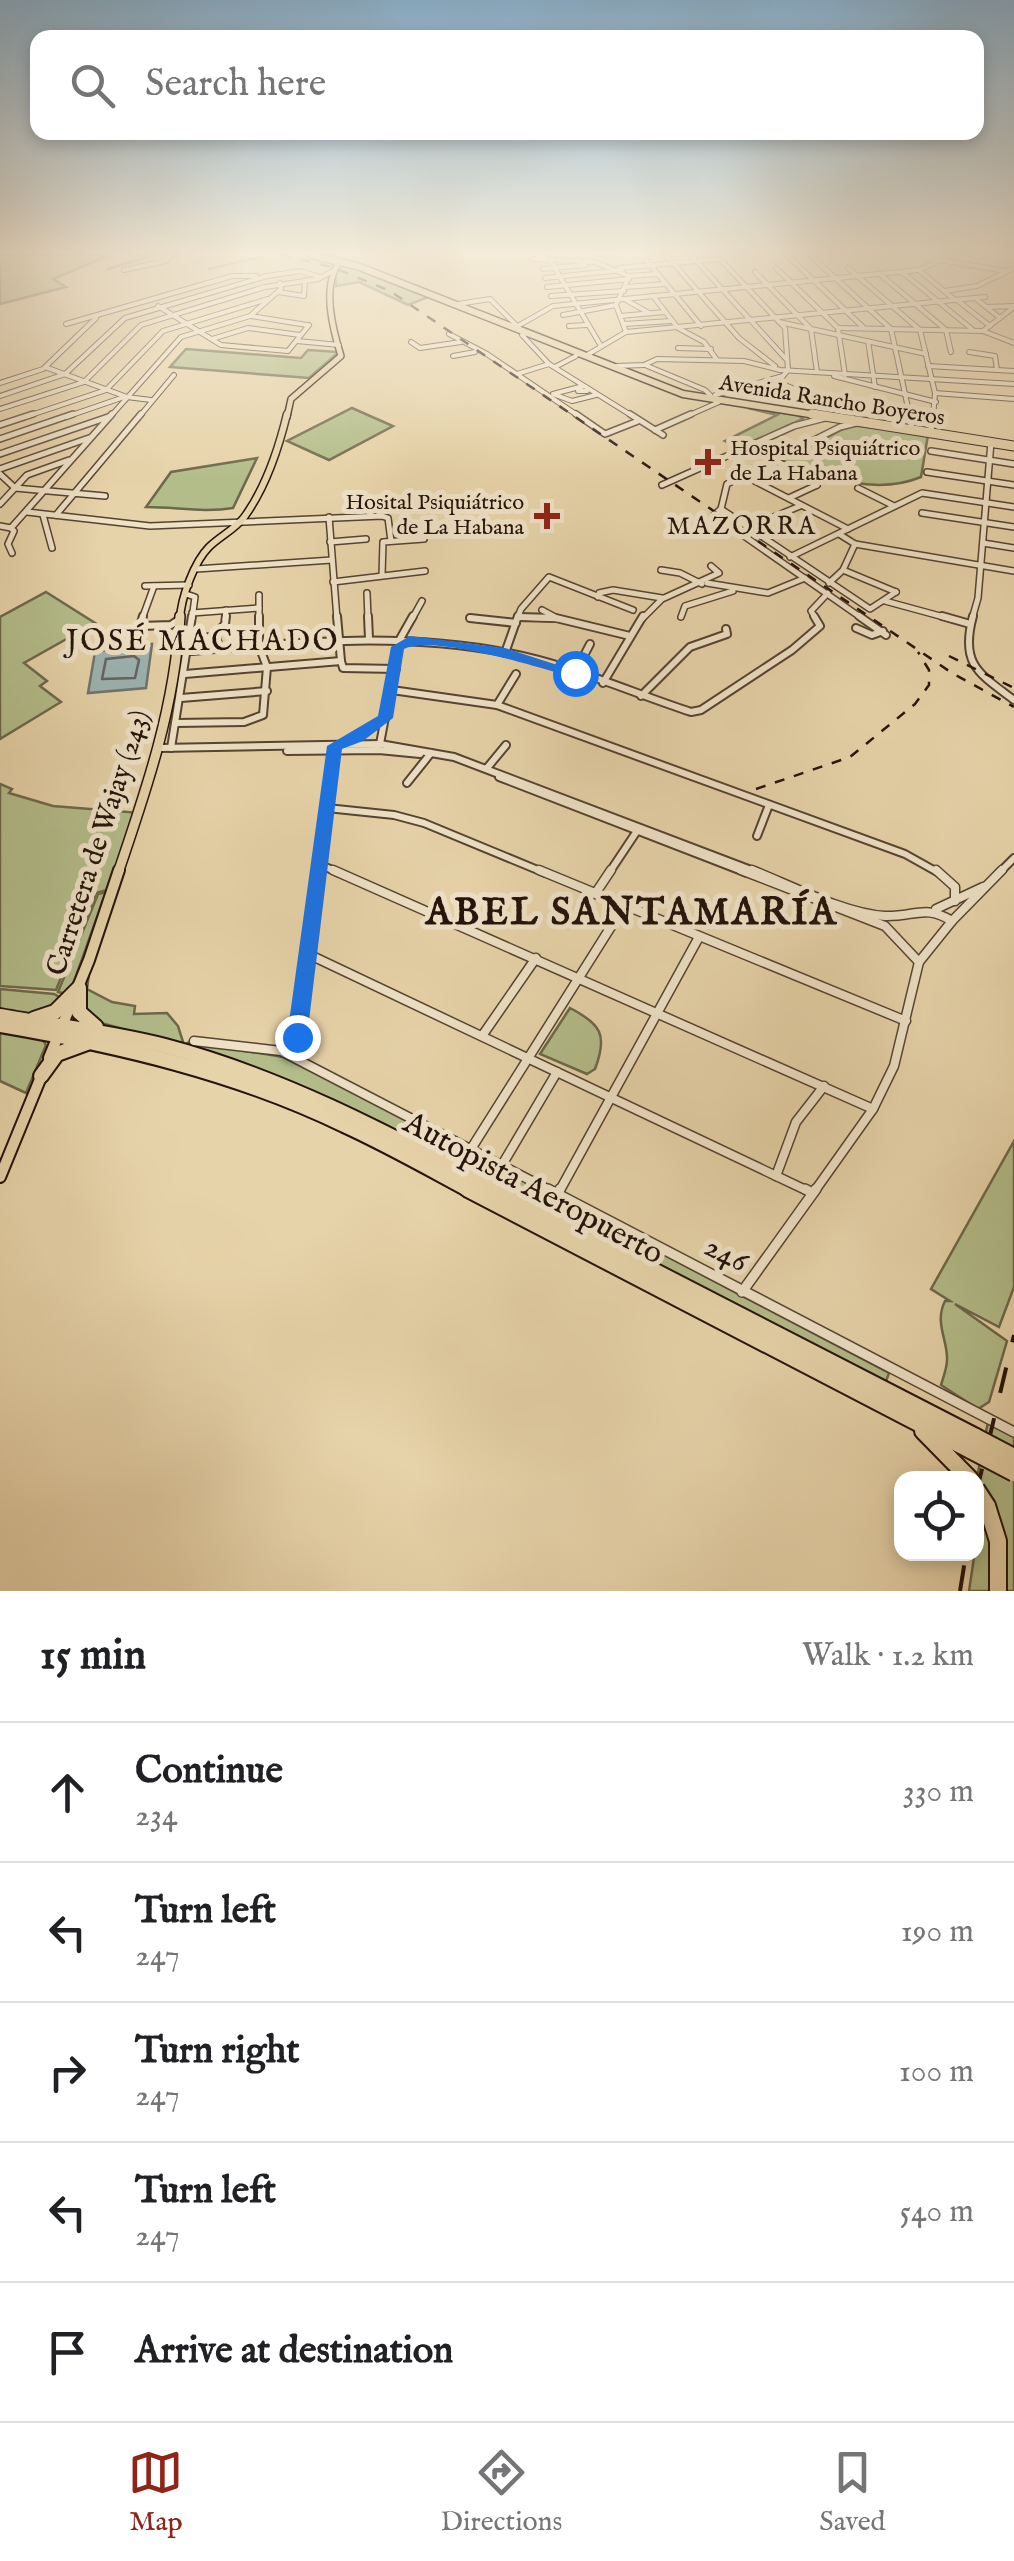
<!DOCTYPE html>
<meta charset="utf-8">
<style>
body{margin:0;font-family:"IM FELL English",serif;background:#f6f6f6;color:#202124}
.controls{position:absolute;right:30px;bottom:30px;display:grid;overflow:hidden;border-radius:20px;box-shadow:0 5px 15px #0003}
.controls button{width:90px;height:90px;display:grid;place-items:center;padding:0;border:0;border-bottom:2px solid #e0e0e0;background:#fff;color:#202124;font:50px sans-serif}
.stop{position:absolute;width:30px;height:30px;margin:-22px;border:8px solid #1a73e8;border-radius:50%;background:#fff}
.stop.end{background:#1a73e8;border-color:#fff;box-shadow:0 2px 10px #0008}
.list{margin:0;padding:0;list-style:none}
h2{display:flex;justify-content:space-between;align-items:center;height:130px;margin:0;padding:0 40px;font-size:42px}
h2 small{font-size:32px;font-weight:400;color:#757577}
.list li{display:grid;grid-template-columns:65px 1fr auto;gap:30px;align-items:center;box-sizing:border-box;height:140px;padding:0 40px;border-top:2px solid #e0e0e0}
.list b{display:block;font-size:38px;white-space:nowrap}
.list p{margin:0;font-size:32px;white-space:nowrap;color:#757577}
.list em{font-size:32px;font-style:normal;color:#757577}
.icon{flex:none;width:55px;height:55px;fill:none;stroke:currentColor;stroke-width:2;stroke-linecap:round;stroke-linejoin:round}
.map{position:relative;flex:none;width:1014px;height:1591px;overflow:hidden}
.search{position:absolute;background:#fff;box-shadow:0 5px 15px #0003;left:30px;right:30px;top:30px;height:110px;display:flex;align-items:center;gap:25px;box-sizing:border-box;padding:0 35px;border-radius:20px;color:#757577;font-size:38px}
.sheet{height:830px;background:#fff}
nav{display:flex;justify-content:space-around;align-items:center;box-sizing:border-box;height:140px;border-top:2px solid #e0e0e0;background:#fff;font-size:28px;color:#757577}
nav a{display:grid;justify-items:center;gap:5px}
nav .on{color:#8f2418}
.map>svg:first-child{display:block}
.green{fill:#b3bd8a;stroke:#6c684a;stroke-width:2.5}
.water{fill:#9db4b4;stroke:#6d7470;stroke-width:2.5}
.lines{fill:none;stroke-linecap:round;stroke-linejoin:round}
.shore{stroke:#606460;stroke-width:2.5}
.stream{stroke:#6d7470;stroke-width:2.5}
.river{stroke:#9db4b4;stroke-width:5}
.minor-far4-casing{stroke:#554332;stroke-width:6}
.minor-far3-casing{stroke:#554332;stroke-width:8}
.minor-far2-casing{stroke:#554332;stroke-width:10}
.minor-far1-casing{stroke:#554332;stroke-width:11}
.minor-casing{stroke:#554332;stroke-width:12}
.major-far3-casing{stroke:#24130b;stroke-width:8}
.major-far2-casing{stroke:#24130b;stroke-width:9}
.major-far1-casing{stroke:#24130b;stroke-width:12}
.major-casing{stroke:#24130b;stroke-width:14}
.highway-far3-casing{stroke:#24130b;stroke-width:9}
.highway-far2-casing{stroke:#24130b;stroke-width:11}
.highway-far1-casing{stroke:#24130b;stroke-width:18}
.highway-casing{stroke:#24130b;stroke-width:20}
.minor-far4{stroke:#efe2c7;stroke-width:4}
.minor-far3{stroke:#efe2c7;stroke-width:5}
.minor-far2{stroke:#efe2c7;stroke-width:6}
.minor-far1{stroke:#efe2c7;stroke-width:8}
.minor{stroke:#efe2c7;stroke-width:9}
.major-far3{stroke:#e7d3a9;stroke-width:5}
.major-far2{stroke:#e7d3a9;stroke-width:6}
.major-far1{stroke:#e7d3a9;stroke-width:9}
.major{stroke:#e7d3a9;stroke-width:10}
.highway-far3{stroke:#e7d3a9;stroke-width:6}
.highway-far2{stroke:#e7d3a9;stroke-width:9}
.highway-far1{stroke:#e7d3a9;stroke-width:14}
.highway{stroke:#e7d3a9;stroke-width:16}
.rail-far1{stroke:#24130b;stroke-width:2.5;stroke-dasharray:10 10;stroke-linecap:butt}
.rail{stroke:#24130b;stroke-width:4;stroke-dasharray:26 26;stroke-linecap:butt}
.highway-bridge-casing{stroke:#24130b;stroke-width:20;stroke-linecap:butt}
.highway-bridge{stroke:#e7d3a9;stroke-width:16}
.route{fill:#1a73e8}
.poi-dot{fill:#8f2418;stroke:#efe2c7;stroke-width:4}
.labels{text-anchor:middle;dominant-baseline:central;stroke-width:10;stroke-linejoin:round;paint-order:stroke}
.far-street-label{font-size:22px;fill:#24130b;stroke:#efe2c7}
.far-poi-label{font-size:22px;fill:#24130b;stroke:#efe2c7;text-anchor:start}
.far-neighbourhood-label{font-size:25px;letter-spacing:2.5px;fill:#24130b;stroke:#efe2c7}
.street-label{font-size:28px;fill:#24130b;stroke:#efe2c7}
.neighbourhood-label{font-size:30px;letter-spacing:2.5px;fill:#24130b;stroke:#efe2c7}
.near-street-label{font-size:32px;fill:#24130b;stroke:#efe2c7}
.district-label{font-size:38px;font-weight:bold;letter-spacing:2.5px;fill:#24130b;stroke:#efe2c7}
</style>
<div class="map">
<svg width="1014" height="1591" viewBox="0 0 1014 1591">
<rect width="100%" height="100%" fill="#e7d3a9"/>
<filter id="stains"><feTurbulence type="fractalNoise" baseFrequency=".002" numOctaves="4"/><feColorMatrix values="0 0 0 0 .2 0 0 0 0 .09 0 0 0 0 .02 0 0 0 .5 -.17"/></filter>
<radialGradient id="worn" r=".72"><stop offset=".6" stop-color="#630" stop-opacity="0"/><stop offset="1" stop-color="#630" stop-opacity=".3"/></radialGradient>
<g class="green">
<path d="M0,255H110L53,279L66,287L0,304Z"/>
<path d="M341,265H350L431,296L408,305L359,282L336,286L335,270Z"/>
<path d="M186,349L301,358L308,350L339,352L309,378L170,367Z"/>
<path d="M352,408L393,426L329,460L287,441Z"/>
<path d="M748,408L798,415L803,419L739,448L725,441L777,415Z"/>
<path d="M851,425L928,435L921,477C875,496 826,477 782,461Z"/>
<path d="M257,458L233,508C203,513 177,507 146,507L171,472Z"/>
<path d="M46,592L95,623L24,663L47,681L40,686L61,702L0,739V617Z"/>
<path d="M0,784L12,789L9,793L53,806L141,813L114,888L96,893L56,990L0,986Z"/>
<path d="M106,892L72,987L67,994L58,992L98,894Z"/>
<path d="M89,974L87,989L112,1002L135,1006L134,1014L167,1013L178,1026L184,1045L189,1042L290,1058L889,1373L884,1387L738,1306L378,1121L184,1046L94,1021L87,1017L81,992Z"/>
<path d="M0,989L54,994L63,999L40,1016L0,1013Z"/>
<path d="M570,1008C601,1024 608,1035 595,1069L587,1074L540,1054Z"/>
<path d="M0,1028L41,1037L46,1045L26,1093L0,1081Z"/>
<path d="M1014,1141V1287L999,1327L955,1304L1007,1341L989,1402L978,1409L941,1385C943,1378 947,1368 947,1360C948,1340 934,1323 945,1301H950L931,1289Z"/>
<path d="M988,1422L1014,1436V1591H1006L1004,1540L977,1477Z"/>
<path d="M981,1511L991,1531L994,1591H969Z"/>
</g>
<path class="water" d="M152,644L146,688L88,693L95,652Z"/>
<g class="lines">
<path class="shore" d="M134,656L139,660L135,678L102,679L106,659Z"/>
<g class="stream">
<path d="M108,269L154,255"/>
<path d="M209,269L260,257"/>
</g>
<path class="river" d="M591,255H616"/>
<g class="minor-far4-casing">
<g id="minor-far4">
<path d="M538,255L550,260L601,346"/>
<path d="M642,255L701,326"/>
<path d="M666,255L739,338L775,366"/>
<path d="M691,255L786,359"/>
<path d="M787,255L864,328"/>
<path d="M810,255L891,329L910,417"/>
<path d="M532,259L595,262L629,276L616,305L626,332"/>
<path d="M619,268L720,259L785,328L788,370L778,382L792,388"/>
<path d="M776,268L838,328L845,375"/>
<path d="M848,268L920,330L935,393L933,417"/>
<path d="M543,269L585,265"/>
<path d="M124,270L166,261L171,255"/>
<path d="M920,271L955,300"/>
<path d="M755,272L811,329L817,372"/>
<path d="M902,272L973,330"/>
<path d="M881,275L946,330L951,352"/>
<path d="M629,276L658,274"/>
<path d="M545,278L622,270"/>
<path d="M547,287L629,279"/>
<path d="M626,287L665,284"/>
<path d="M945,291L977,286L1014,268"/>
<path d="M278,292L304,296L305,280"/>
<path d="M551,296L624,291"/>
<path d="M653,296L678,328L704,342L717,360"/>
<path d="M975,298L1000,318"/>
<path d="M626,300L649,313"/>
<path d="M957,300L990,326"/>
<path d="M458,304L490,299L517,326"/>
<path d="M158,306L221,345L288,351L309,325"/>
<path d="M987,307L1014,306"/>
<path d="M1014,307L983,331L1014,343"/>
<path d="M563,315L616,305"/>
<path d="M251,316L307,325"/>
<path d="M620,316L665,312"/>
<path d="M779,322L926,354"/>
<path d="M66,324L232,276H256"/>
<path d="M624,324L671,321"/>
<path d="M569,326L587,325"/>
<path d="M516,327L553,306L919,270L940,260L1006,271"/>
<path d="M838,328L983,331"/>
<path d="M526,333L522,335L549,364L634,417"/>
<path d="M449,334L487,354L580,417"/>
<path d="M212,339L248,328L300,335"/>
<path d="M297,341L339,345"/>
<path d="M868,341L875,387"/>
<path d="M411,342L420,348L461,342"/>
<path d="M678,348L711,349"/>
<path d="M969,352L995,356L997,370"/>
<path d="M587,355L626,332L985,297"/>
<path d="M453,356L475,352"/>
<path d="M645,365L705,390L714,399"/>
<path d="M616,366L644,365L657,359L744,361L780,370L1014,384"/>
<path d="M928,366L1014,371"/>
<path d="M45,367L127,397L151,400"/>
<path d="M555,367L576,356"/>
<path d="M517,374L549,364"/>
<path d="M834,376L936,402"/>
<path d="M0,383L43,369L96,318"/>
<path d="M587,391H578L583,386L553,394L572,401L596,395"/>
<path d="M935,393L1014,399"/>
<path d="M715,395L783,376"/>
<path d="M0,396L65,374L125,318L267,276L301,271L320,277"/>
<path d="M0,409L84,382L141,325L265,287L318,279L333,271"/>
<path d="M25,417L106,390L163,331L268,299"/>
<path d="M66,417L124,397"/>
<path d="M110,417L181,337L250,316L281,289L280,283"/>
<path d="M139,417L174,375"/>
<path d="M685,417L719,402"/>
</g>
</g>
<g class="minor-far3-casing">
<g id="minor-far3">
<path d="M576,414L605,434L638,421"/>
<path d="M630,414L663,435"/>
<path d="M909,414L912,428"/>
<path d="M856,423L840,427L727,484L721,509L714,515L863,619"/>
<path d="M0,425L33,414"/>
<path d="M655,430L691,414"/>
<path d="M931,431L933,414"/>
<path d="M0,439L73,414"/>
<path d="M931,451L1014,464"/>
<path d="M0,454L108,417"/>
<path d="M775,460L817,485"/>
<path d="M0,469L89,438"/>
<path d="M927,472L1014,485"/>
<path d="M0,474L15,488L105,496"/>
<path d="M745,476L848,529"/>
<path d="M662,485L794,426L825,418"/>
<path d="M858,488L894,506"/>
<path d="M789,498L817,485"/>
<path d="M0,504L27,475L69,460"/>
<path d="M721,509L870,609L896,592"/>
<path d="M27,512L150,526L382,516L388,518L391,541"/>
<path d="M922,513L1014,527"/>
<path d="M43,515L52,548"/>
<path d="M56,515L141,414"/>
<path d="M329,517L337,619"/>
<path d="M0,526L11,528"/>
<path d="M747,528L800,506"/>
<path d="M330,542L366,539"/>
<path d="M983,543L1014,548"/>
<path d="M855,544L1014,571"/>
<path d="M12,553L8,544L14,531L11,528L112,414"/>
<path d="M790,557L922,493L1014,507"/>
<path d="M196,569L332,560"/>
<path d="M661,570L680,573L702,584"/>
<path d="M843,570L896,592"/>
<path d="M382,575L383,542L424,539"/>
<path d="M333,582L425,571"/>
<path d="M707,583L768,593L805,578"/>
<path d="M829,583L843,570L855,544L839,534"/>
<path d="M145,586L189,585"/>
<path d="M367,593L368,619"/>
<path d="M186,594L195,597L192,619"/>
<path d="M259,595V619"/>
<path d="M598,597L599,593L613,590L662,598"/>
<path d="M885,601L951,619"/>
<path d="M542,610L555,617"/>
<path d="M192,613L259,608"/>
<path d="M518,617L560,619"/>
<path d="M681,617L685,606L733,591"/>
<path d="M470,618L478,619"/>
<path d="M142,619L154,586"/>
<path d="M225,619L226,610"/>
<path d="M412,619L422,601"/>
<path d="M517,619L521,609L549,577L633,610"/>
<path d="M642,619L662,599L719,573L711,566"/>
<path d="M816,619L811,611L828,593"/>
<path d="M972,619L978,598L991,442"/>
</g>
</g>
<g class="minor-far2-casing">
<g id="minor-far2">
<path d="M143,616L140,626L171,625L180,619"/>
<path d="M337,616L341,661"/>
<path d="M368,616L369,639"/>
<path d="M859,616L886,635"/>
<path d="M942,616L970,624"/>
<path d="M973,616C960,664 978,673 1014,700"/>
<path d="M518,617L556,618L630,636"/>
<path d="M470,618L516,623"/>
<path d="M856,628L872,635L883,631"/>
<path d="M189,638L215,637"/>
<path d="M400,639L413,616"/>
<path d="M220,649L215,635L225,624L226,616"/>
<path d="M178,652C287,643 399,631 508,653C571,665 630,692 691,712L701,710L792,650L820,626L814,616"/>
<path d="M505,653L518,616"/>
<path d="M575,673L590,644"/>
<path d="M185,674L341,661L343,668L396,669"/>
<path d="M603,683L643,616"/>
<path d="M392,690L497,705L905,854L939,873"/>
<path d="M641,696L690,647L727,634L726,629"/>
<path d="M181,698L267,691"/>
<path d="M497,705L516,674"/>
<path d="M176,723L244,722L263,715L267,667L259,646V616"/>
<path d="M349,742L385,719"/>
<path d="M380,744L398,647"/>
<path d="M160,748L380,744L454,757L759,873"/>
<path d="M171,748L192,616"/>
<path d="M287,751L379,750L420,754"/>
<path d="M487,768L506,745"/>
<path d="M499,777L747,873"/>
<path d="M407,783L431,753"/>
<path d="M327,808L394,815L424,823L545,873"/>
<path d="M757,836L769,805"/>
<path d="M319,864L339,873"/>
<path d="M319,873L335,747"/>
<path d="M609,873L639,828"/>
<path d="M999,873L1014,858"/>
</g>
</g>
<g class="minor-far1-casing">
<g id="minor-far1">
<path d="M333,870L873,1109"/>
<path d="M539,870L906,1021"/>
<path d="M741,870L885,926L919,962"/>
<path d="M752,870C790,885 845,914 885,916C914,917 925,904 952,921"/>
<path d="M936,870L955,887V901"/>
<path d="M595,894L611,870"/>
<path d="M936,909L983,887"/>
<path d="M308,954L810,1192"/>
<path d="M482,1036L536,958"/>
<path d="M194,1041L281,1051L553,1192"/>
<path d="M295,1057L319,870"/>
<path d="M471,1149L624,906"/>
<path d="M502,1165L557,1072"/>
<path d="M776,1176L796,1122L824,1086"/>
<path d="M559,1192L699,937"/>
<path d="M814,1192L873,1109L894,1066L919,962L952,921L1002,870"/>
</g>
</g>
<g class="minor-casing">
<g id="minor">
<path d="M548,1189L1014,1432"/>
<path d="M805,1189L811,1192"/>
<path d="M557,1195L560,1189"/>
<path d="M742,1292L816,1189"/>
</g>
</g>
<g class="major-far3-casing">
<path id="major-far3" d="M287,417L291,399L341,356C333,330 322,289 338,264"/>
</g>
<g class="major-far2-casing">
<path id="major-far2" d="M180,619C181,598 194,562 209,547C220,536 236,529 245,516C265,488 279,447 287,414"/>
</g>
<g class="major-far1-casing">
<path id="major-far1" d="M118,873C147,788 175,706 180,616"/>
</g>
<g class="major-casing">
<g id="major">
<path d="M49,1058L89,960L119,870"/>
<path d="M0,1177L43,1072"/>
</g>
</g>
<g class="highway-far3-casing">
<path id="highway-far3" d="M311,255L360,267L683,394L828,417"/>
</g>
<g class="highway-far2-casing">
<path id="highway-far2" d="M812,414L1014,446"/>
</g>
<g class="highway-far1-casing">
<g id="highway-far1">
<path d="M79,989V1012L96,1027"/>
<path d="M0,1016C54,1026 111,1032 165,1046C283,1077 391,1135 499,1192"/>
<path d="M34,1019L55,1012L79,988"/>
<path d="M0,1025C117,1045 237,1073 344,1125C388,1145 430,1169 473,1192"/>
<path d="M41,1076L57,1054L87,1043"/>
</g>
</g>
<g class="highway-casing">
<g id="highway">
<path d="M468,1189L972,1451"/>
<path d="M494,1189L976,1437"/>
<path d="M923,1431L970,1479"/>
<path d="M987,1506L998,1541V1591"/>
</g>
</g>
<use href="#minor-far4" class="minor-far4"/>
<use href="#minor-far3" class="minor-far3"/>
<use href="#minor-far2" class="minor-far2"/>
<use href="#minor-far1" class="minor-far1"/>
<use href="#minor" class="minor"/>
<use href="#major-far3" class="major-far3"/>
<use href="#major-far2" class="major-far2"/>
<use href="#major-far1" class="major-far1"/>
<use href="#major" class="major"/>
<use href="#highway-far3" class="highway-far3"/>
<use href="#highway-far2" class="highway-far2"/>
<use href="#highway-far1" class="highway-far1"/>
<use href="#highway" class="highway"/>
<g class="rail-far1">
<path d="M281,255L332,267L390,291L952,673L1014,707"/>
<path d="M949,656L1014,688"/>
<path d="M756,789L850,757L915,704L929,685V670L918,652"/>
</g>
<g class="rail">
<path d="M976,1494L1014,1335"/>
<path d="M960,1591L966,1554"/>
</g>
<g class="highway-bridge-casing">
<g id="highway-bridge">
<path d="M976,1437L1014,1457"/>
<path d="M972,1451L1014,1473"/>
<path d="M976,1489L987,1506"/>
</g>
</g>
<use href="#highway-bridge" class="highway-bridge"/>
</g>
<linearGradient id="sky" x2="0" y2="1"><stop stop-color="#8ab4d3"/><stop offset="0.53" stop-color="#f4ebd8"/><stop offset="1" stop-color="#f4ebd8" stop-opacity="0"/></linearGradient>
<rect width="1014" height="477" fill="url(#sky)"/>
<path class="route" d="M410,636L505,648L582,673L575,678C540,668 434,634 404,649L393,718L363,741L342,749L307,1037L297,1046L287,1037L327,746L378,716L391,647Z"/>
<g class="poi-dot">
<path d="M703 447h10v10h10v10h-10v10h-10v-10h-10v-10h10z"/>
<path d="M542 501h10v10h10v10h-10v10h-10v-10h-10v-10h10z"/>
</g>
<g class="labels">
<g class="far-street-label">
<text transform="translate(832 401) rotate(9)">Avenida Rancho Boyeros</text>
</g>
<g class="far-poi-label">
<text x="730" y="449">Hospital Psiquiátrico<tspan x="730" dy="25">de La Habana</tspan></text>
<text x="524" y="503" text-anchor="end">Hosital Psiquiátrico<tspan x="524" dy="25">de La Habana</tspan></text>
</g>
<g class="far-neighbourhood-label">
<text x="742" y="527">MAZORRA</text>
</g>
<g class="street-label">
<text transform="translate(99 843) rotate(-72)">Carretera de Wajay (243)</text>
</g>
<g class="neighbourhood-label">
<text x="203" y="642">JOSÉ MACHADO</text>
</g>
<g class="near-street-label">
<text transform="translate(533 1189) rotate(28)">Autopista Aeropuerto</text>
<text transform="translate(726 1255) rotate(27)">246</text>
</g>
<g class="district-label">
<text x="632" y="914">ABEL SANTAMARÍA</text>
</g>
</g>
<rect width="100%" height="100%" filter="url(#stains)"/>
<rect width="100%" height="100%" fill="url(#worn)"/>
</svg>
<div class="controls">
<button><svg class="icon" aria-label="locate" viewBox="0 0 24 24"><circle cx="12" cy="12" r="6"/><path d="M12 2v4M12 18v4M2 12h4M18 12h4"/></svg></button>
</div>
<div class="stop" style="left:575px;top:673px"></div>
<div class="stop end" style="left:297px;top:1037px"></div>
<div class="search"><svg class="icon" aria-label="search" viewBox="0 0 24 24"><circle cx="10" cy="10" r="6"/><path d="M15 15l6 6"/></svg>Search here</div>
</div>
<section class="sheet">
<h2>15 min<small>Walk · 1.2 km</small></h2>
<ul class="list">
<li><svg class="icon" aria-label="ahead" viewBox="0 0 24 24"><path d="M12 20V5M6 11l6-6 6 6"/></svg><div><b>Continue</b><p>234</p></div><em>330 m</em></li>
<li><svg class="icon" aria-label="left" viewBox="0 0 24 24"><path d="M17 20v-9H6M10 6l-5 5 5 5"/></svg><div><b>Turn left</b><p>247</p></div><em>190 m</em></li>
<li><svg class="icon" aria-label="right" viewBox="0 0 24 24"><path d="M7 20v-9h11M14 6l5 5-5 5"/></svg><div><b>Turn right</b><p>247</p></div><em>100 m</em></li>
<li><svg class="icon" aria-label="left" viewBox="0 0 24 24"><path d="M17 20v-9H6M10 6l-5 5 5 5"/></svg><div><b>Turn left</b><p>247</p></div><em>540 m</em></li>
<li><svg class="icon" aria-label="arrive" viewBox="0 0 24 24"><path d="M6 21V4h12l-3 4 3 4H6"/></svg><div><b>Arrive at destination</b></div></li>
</ul>
</section>
<nav>
<a class="on"><svg class="icon" aria-label="map" viewBox="0 0 24 24"><path d="M3 6l6-2 6 2 6-2v14l-6 2-6-2-6 2zM9 4v14M15 6v14"/></svg>Map</a>
<a><svg class="icon" aria-label="directions" viewBox="0 0 24 24"><path d="M12 3l9 9-9 9-9-9zM9 14v-3h6M13 9l2 2-2 2"/></svg>Directions</a>
<a><svg class="icon" aria-label="saved" viewBox="0 0 24 24"><path d="M7 4h10v16l-5-4-5 4z"/></svg>Saved</a>
</nav>
